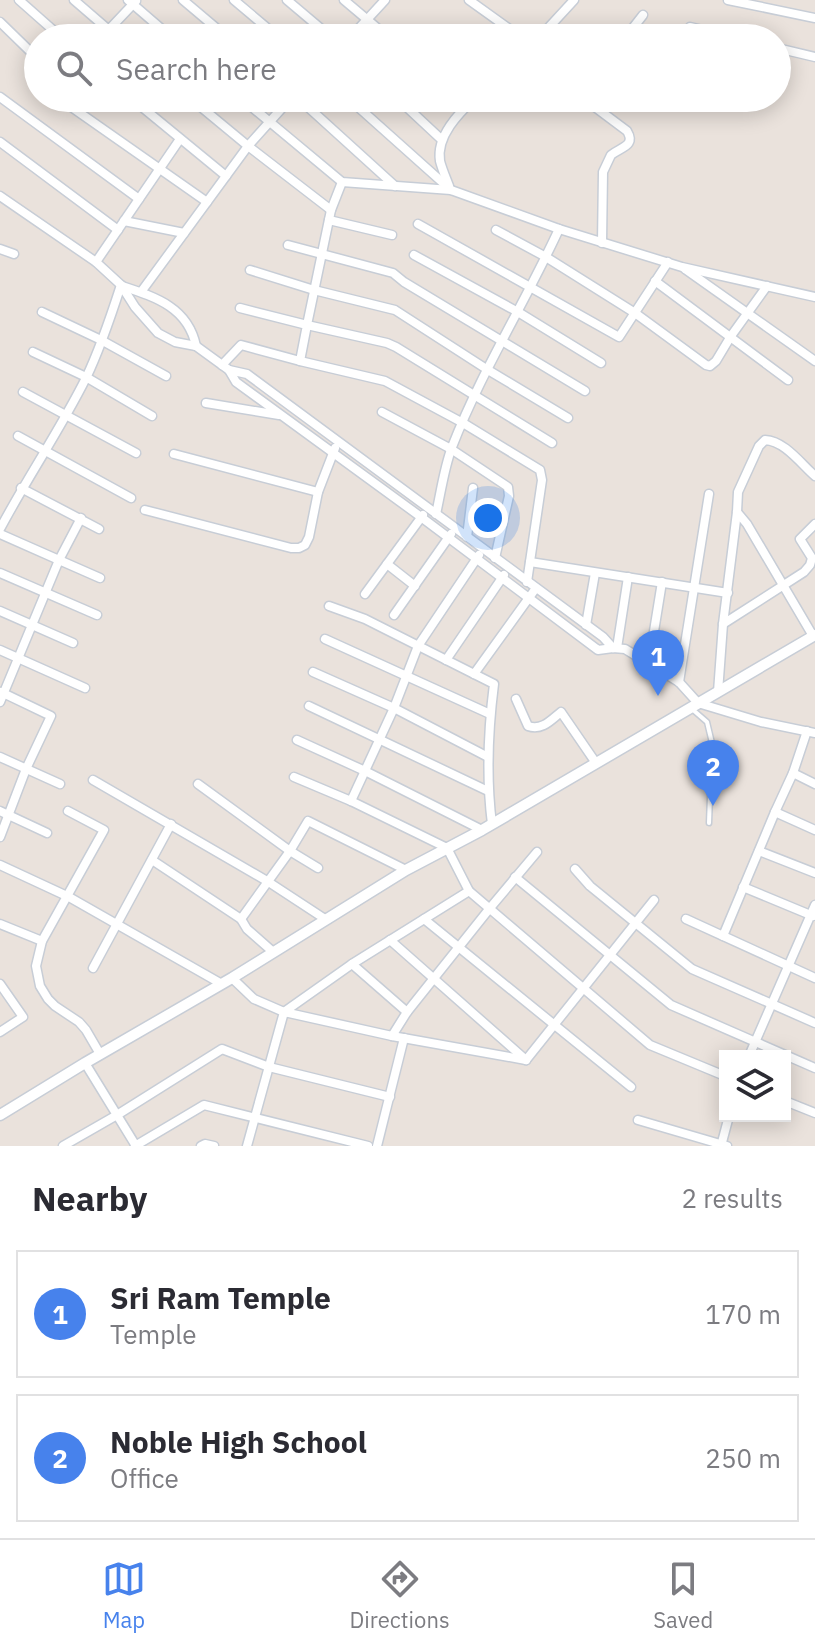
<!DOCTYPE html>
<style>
body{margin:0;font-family:"IBM Plex Sans",sans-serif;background:#f7f7f7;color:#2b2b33}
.controls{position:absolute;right:24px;bottom:24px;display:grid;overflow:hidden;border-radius:0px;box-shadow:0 4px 20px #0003}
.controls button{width:72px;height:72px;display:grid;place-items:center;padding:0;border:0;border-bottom:2px solid #e1e1e2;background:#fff;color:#2b2b33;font:40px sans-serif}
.you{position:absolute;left:488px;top:518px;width:28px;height:28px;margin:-20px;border:6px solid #fff;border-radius:50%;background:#1a73e8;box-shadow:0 0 0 12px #1a73e833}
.badge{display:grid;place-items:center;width:52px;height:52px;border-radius:50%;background:#4782ec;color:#fff;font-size:26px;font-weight:700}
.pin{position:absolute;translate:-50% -66px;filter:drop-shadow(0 2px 4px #0008)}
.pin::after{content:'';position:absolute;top:42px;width:28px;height:24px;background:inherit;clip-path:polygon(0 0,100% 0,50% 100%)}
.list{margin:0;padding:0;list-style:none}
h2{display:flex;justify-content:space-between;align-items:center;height:104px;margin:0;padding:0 32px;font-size:34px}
h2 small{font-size:26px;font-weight:400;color:#7c7c81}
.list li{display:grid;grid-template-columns:52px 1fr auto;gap:24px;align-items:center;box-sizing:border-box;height:128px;margin:0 16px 16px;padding:0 16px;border:2px solid #e1e1e2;border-radius:0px}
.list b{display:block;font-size:30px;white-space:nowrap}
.list p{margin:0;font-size:26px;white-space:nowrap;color:#7c7c81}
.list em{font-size:26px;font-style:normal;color:#7c7c81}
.icon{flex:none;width:44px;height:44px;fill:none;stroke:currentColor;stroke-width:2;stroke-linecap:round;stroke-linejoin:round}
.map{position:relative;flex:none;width:815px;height:1146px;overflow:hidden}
.search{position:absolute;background:#fff;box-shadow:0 4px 20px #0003;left:24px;right:24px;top:24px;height:88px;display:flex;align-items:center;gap:20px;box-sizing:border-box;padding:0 28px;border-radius:44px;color:#7c7c81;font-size:30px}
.sheet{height:392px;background:#fff}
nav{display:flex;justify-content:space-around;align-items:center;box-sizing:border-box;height:112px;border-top:2px solid #e1e1e2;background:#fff;font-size:22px;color:#7c7c81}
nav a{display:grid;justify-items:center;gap:4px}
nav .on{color:#4782ec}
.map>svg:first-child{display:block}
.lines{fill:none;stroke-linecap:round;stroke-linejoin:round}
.service-casing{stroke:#c7cdd6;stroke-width:7}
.minor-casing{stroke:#c7cdd6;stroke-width:11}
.tertiary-casing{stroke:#c7cdd6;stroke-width:13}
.service{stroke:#fff;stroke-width:4}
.minor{stroke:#fff;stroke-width:8}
.tertiary{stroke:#fff;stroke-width:10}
</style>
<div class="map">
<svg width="815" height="1146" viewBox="0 0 815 1146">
<rect width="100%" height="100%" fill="#eae2dc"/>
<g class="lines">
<g class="service-casing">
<path id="service" d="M692,709L707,722L712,743L709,823"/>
</g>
<g class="minor-casing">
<g id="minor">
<path d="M19,0L62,38"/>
<path d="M74,0L118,38"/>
<path d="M128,0L172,38"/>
<path d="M183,0L228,38"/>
<path d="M234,0L279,38"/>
<path d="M287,0L332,38"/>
<path d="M344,0L389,38"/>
<path d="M469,0L522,38"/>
<path d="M728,0L815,18"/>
<path d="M0,22L38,59"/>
<path d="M690,27L737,38"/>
<path d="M101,38L136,1"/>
<path d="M350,38L385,0"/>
<path d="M539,38L574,0"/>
<path d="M625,38L643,15"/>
<path d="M777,48L815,57"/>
<path d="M0,97L139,199"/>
<path d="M131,98L226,176"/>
<path d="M190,98L248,146L331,210"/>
<path d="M241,98L342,182L451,190L559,229L682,267L815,297"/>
<path d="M298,98L395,186"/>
<path d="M348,98L451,190"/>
<path d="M397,98L442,140"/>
<path d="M583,98L627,131C636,146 621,147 611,155L603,172L602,243"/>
<path d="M70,106L207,202"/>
<path d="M0,142L118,230"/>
<path d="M342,182L331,210L307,325L387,343L396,347L552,443"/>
<path d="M449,186C446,178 442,169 440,161C436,136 459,113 475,98"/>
<path d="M0,196L96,262L121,285L135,307L158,333L175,342L196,346L229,370L247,374L603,637L613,648"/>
<path d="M329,220L392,235"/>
<path d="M124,221L184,233"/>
<path d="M418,224L619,337L668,262"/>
<path d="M496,230L546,257L635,313L706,365L710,366L716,361L731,336L767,286"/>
<path d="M288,245L393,273L404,282L585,391"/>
<path d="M0,249L14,254"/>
<path d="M414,255L518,312L601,363"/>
<path d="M96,262L180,139"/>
<path d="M685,269L815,361"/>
<path d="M250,270L314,290L395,310L488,370L568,418"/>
<path d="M655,281L788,380"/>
<path d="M122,286C155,297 188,307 196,346"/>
<path d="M141,292L248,146L291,98"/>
<path d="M240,308L307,325L300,361"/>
<path d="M42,312L101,340L166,376"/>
<path d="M33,352L86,377L152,416"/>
<path d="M222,365L241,345L300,361L385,381L463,423L540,470L542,480L527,582"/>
<path d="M229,370L236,382L421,517L598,650L613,648L625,649L679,682L698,703L761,722L815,733"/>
<path d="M23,392L136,453"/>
<path d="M206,403L279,415"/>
<path d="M382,412L451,449L508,487L509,496L495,558"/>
<path d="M18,436L131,498"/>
<path d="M174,454L318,492"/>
<path d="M21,488L99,529"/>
<path d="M145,510L291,548H299L305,545L309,537L318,492L335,448"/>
<path d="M737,512L747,524L813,636"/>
<path d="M436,514C441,492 444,468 452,447C481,372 525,303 559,229"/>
<path d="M81,518L59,560L100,578"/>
<path d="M0,529C27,478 60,430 86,378C100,349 111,316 121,285"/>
<path d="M0,534L59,560L0,702"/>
<path d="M467,537L473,488"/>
<path d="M530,562L728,593"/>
<path d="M387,564L423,515"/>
<path d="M0,573L97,615"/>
<path d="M365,594L387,564L415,586"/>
<path d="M329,606L365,619L494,684C488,731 486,777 492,824"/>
<path d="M0,611L73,643"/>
<path d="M394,615L451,534"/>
<path d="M723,624L804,572L810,565L812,558L800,539L815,524"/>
<path d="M586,625L595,573"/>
<path d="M325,639L490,714"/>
<path d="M617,648L628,577"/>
<path d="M0,650L85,688"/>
<path d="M446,660L504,575"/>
<path d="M649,662L662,582"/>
<path d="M313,672L394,708L488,757"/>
<path d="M474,674L536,588"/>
<path d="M679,682L709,494"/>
<path d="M718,692L723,624L737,512L738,492L759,446L765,440C785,441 801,464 815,476"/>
<path d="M516,699L528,726C542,731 551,720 561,712L596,763"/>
<path d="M309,706L488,791"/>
<path d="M297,740L365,771L482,830"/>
<path d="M0,757L60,784"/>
<path d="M793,773L815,784"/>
<path d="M294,777L351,801L447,848L469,891L650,1045L725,1076"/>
<path d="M93,780L267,881L325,919"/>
<path d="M198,784L290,851L318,868"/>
<path d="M351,801L394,708L418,646L479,555"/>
<path d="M0,811L47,833"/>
<path d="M68,811L104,830L42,941L36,966L40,986L48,999L55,1006L79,1022L86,1030L100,1054"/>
<path d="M775,812L815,830"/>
<path d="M0,837L26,769L51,716L1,692"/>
<path d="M759,851L815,873"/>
<path d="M152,860L241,919L247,929L272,951"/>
<path d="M0,865L69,897L220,983"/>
<path d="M575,869L590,886L692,969L815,1023"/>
<path d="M515,877L671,1005L815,1068"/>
<path d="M743,887L813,916"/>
<path d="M241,919L290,851L308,821L406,870"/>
<path d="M424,919L631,1087"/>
<path d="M686,919L815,978"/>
<path d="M0,924L42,941"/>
<path d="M723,936L775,812L793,773L807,731"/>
<path d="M390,940L526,1060"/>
<path d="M352,964L407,1012"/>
<path d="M93,968L171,824"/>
<path d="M232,978L254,999L284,1012L392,1036L526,1060"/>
<path d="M0,984L23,1017L0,1032"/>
<path d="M392,1036L407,1012L490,908L537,852"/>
<path d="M749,1056L815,905"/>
<path d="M526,1060L654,900"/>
<path d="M85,1063L136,1146"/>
<path d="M785,1101L815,1113"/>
<path d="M638,1120L727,1146"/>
<path d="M63,1146L117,1115L222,1049L269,1067L390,1097"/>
<path d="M135,1146L204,1105L368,1146"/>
<path d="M201,1146L205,1144L214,1146"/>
<path d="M247,1146L284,1012L352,964L469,891"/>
<path d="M377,1146L404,1038"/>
<path d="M721,1146L729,1116"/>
</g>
</g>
<g class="tertiary-casing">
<path id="tertiary" d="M0,1115L85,1063L232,978L406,870L482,830L815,635"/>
</g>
<use href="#service" class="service"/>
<use href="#minor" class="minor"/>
<use href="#tertiary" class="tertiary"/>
</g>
</svg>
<div class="controls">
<button><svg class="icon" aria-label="layers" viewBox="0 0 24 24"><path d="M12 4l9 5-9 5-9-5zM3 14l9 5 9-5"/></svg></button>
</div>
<div class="you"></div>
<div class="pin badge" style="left:658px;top:696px">1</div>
<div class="pin badge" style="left:713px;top:806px">2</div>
<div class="search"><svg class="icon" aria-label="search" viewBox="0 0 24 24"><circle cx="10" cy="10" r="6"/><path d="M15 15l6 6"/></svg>Search here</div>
</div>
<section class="sheet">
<h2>Nearby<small>2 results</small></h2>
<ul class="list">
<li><span class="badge">1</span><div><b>Sri Ram Temple</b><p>Temple</p></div><em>170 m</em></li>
<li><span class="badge">2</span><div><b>Noble High School</b><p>Office</p></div><em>250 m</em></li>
</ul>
</section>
<nav>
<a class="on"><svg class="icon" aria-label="map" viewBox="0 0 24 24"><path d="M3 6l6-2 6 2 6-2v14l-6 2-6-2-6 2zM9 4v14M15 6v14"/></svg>Map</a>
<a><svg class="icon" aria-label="directions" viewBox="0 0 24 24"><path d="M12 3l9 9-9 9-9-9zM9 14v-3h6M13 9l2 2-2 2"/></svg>Directions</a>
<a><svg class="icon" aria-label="saved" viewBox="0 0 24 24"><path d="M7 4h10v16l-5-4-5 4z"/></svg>Saved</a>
</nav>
